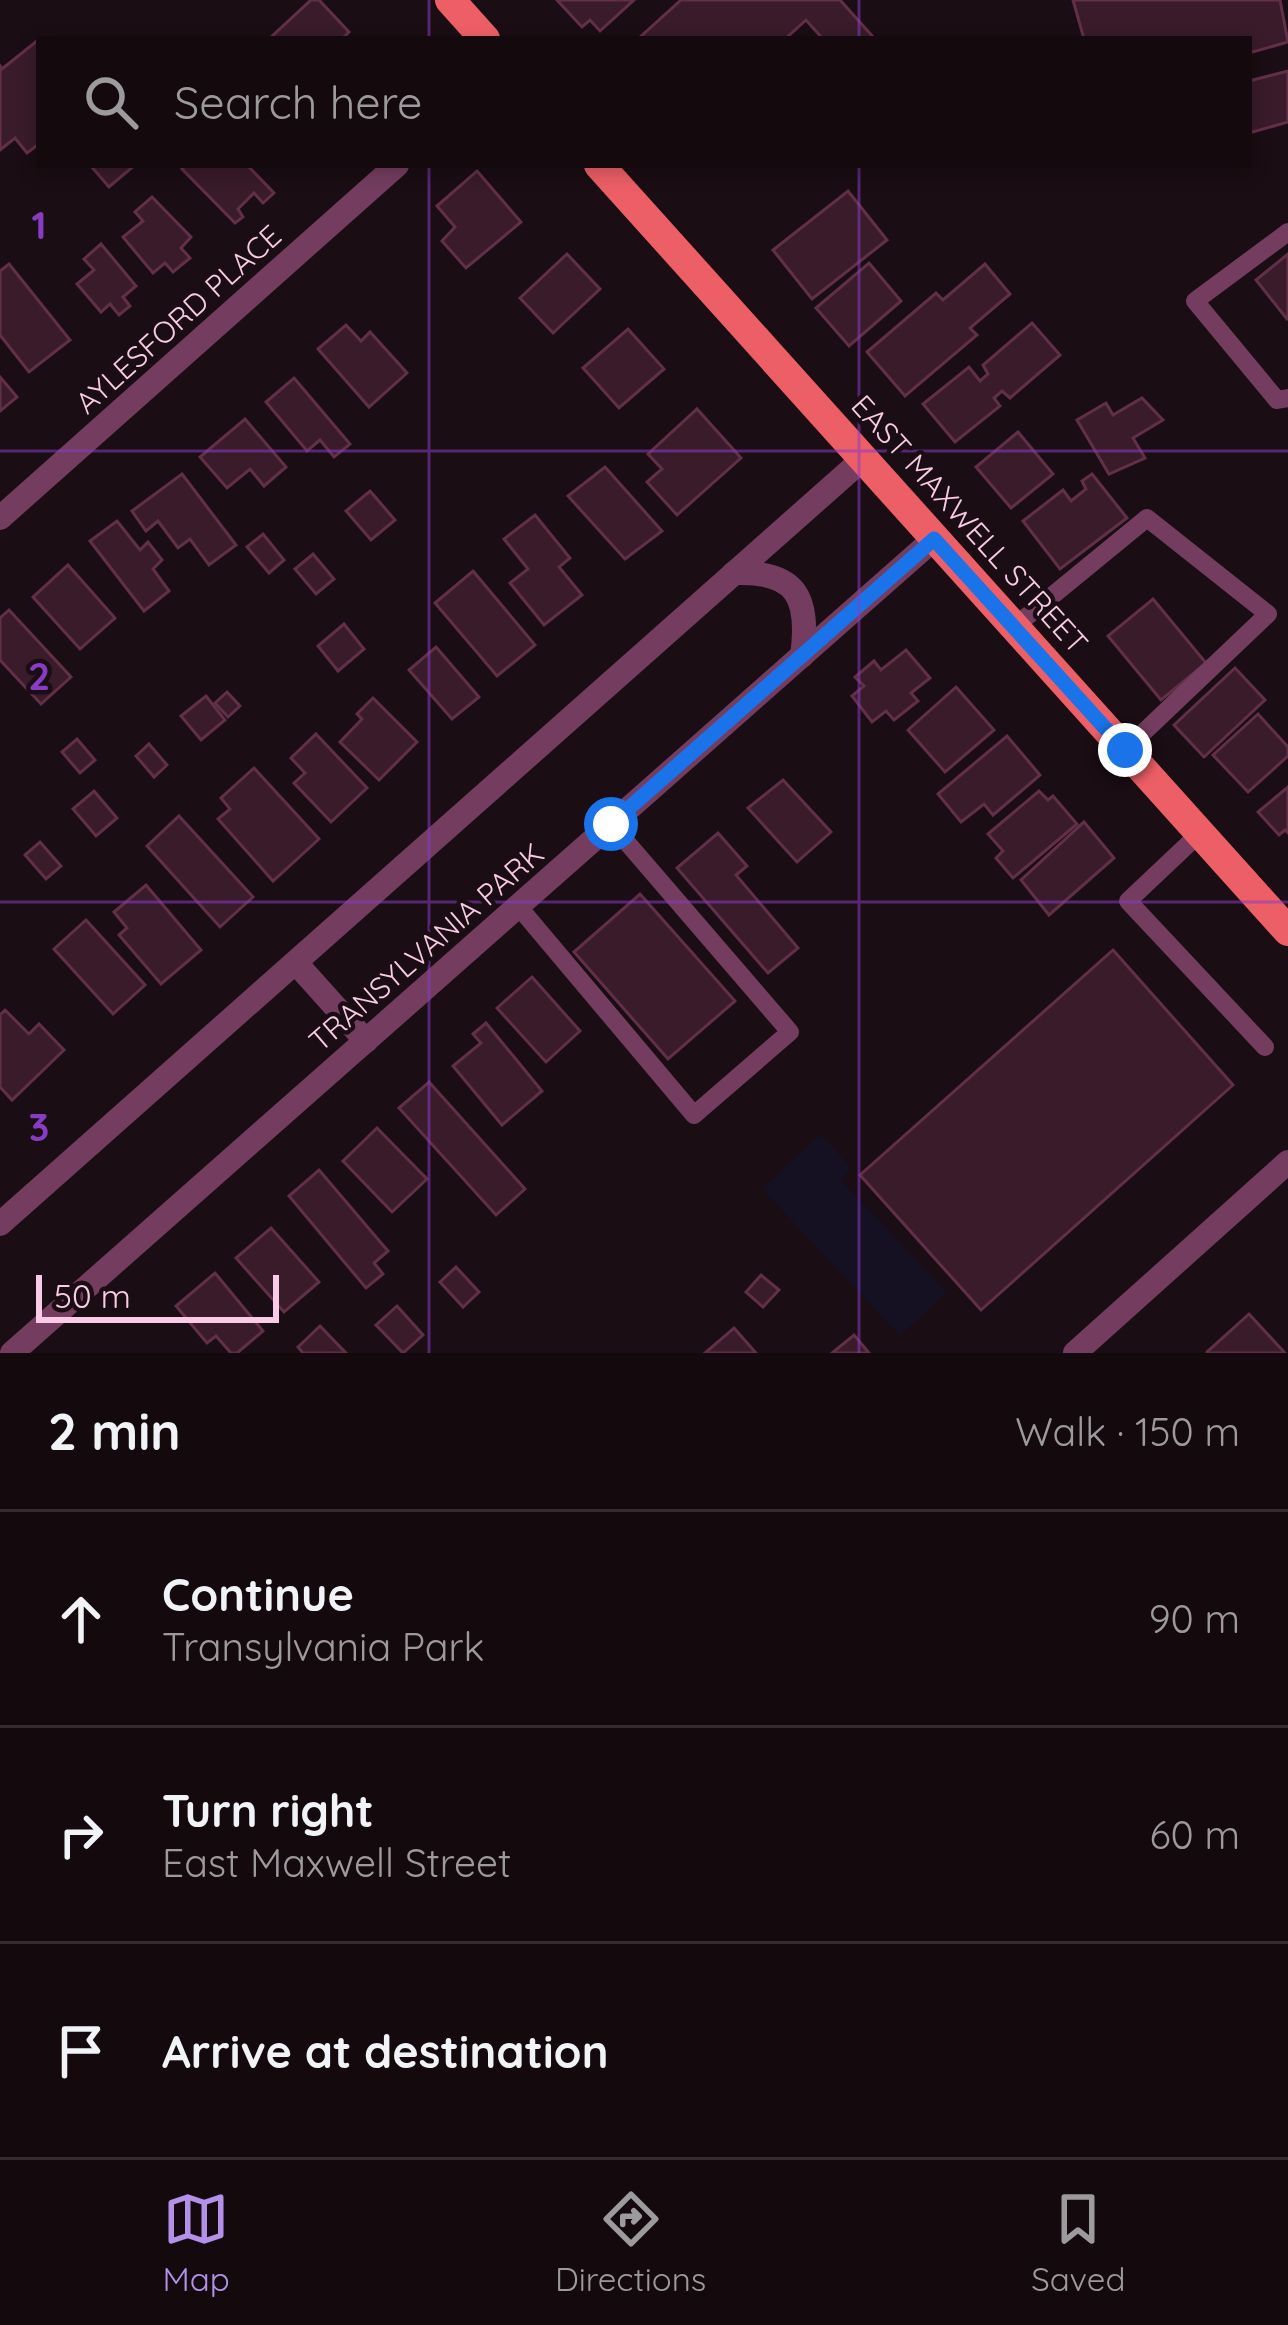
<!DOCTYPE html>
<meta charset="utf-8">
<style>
body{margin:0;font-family:Quicksand,sans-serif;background:#1d1317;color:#f1f3f6}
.scale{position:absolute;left:36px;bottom:30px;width:243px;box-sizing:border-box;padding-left:12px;border:6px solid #f9cbe6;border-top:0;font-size:33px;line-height:42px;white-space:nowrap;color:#f9cbe6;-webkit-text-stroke:9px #1a0d13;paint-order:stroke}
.stop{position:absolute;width:36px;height:36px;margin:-27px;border:9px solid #1a73e8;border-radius:50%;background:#fff}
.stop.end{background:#1a73e8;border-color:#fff;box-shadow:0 3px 12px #0008}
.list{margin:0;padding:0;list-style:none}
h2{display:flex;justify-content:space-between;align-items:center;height:156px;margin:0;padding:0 48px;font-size:51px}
h2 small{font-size:39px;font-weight:400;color:#9d9a9e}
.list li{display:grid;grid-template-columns:78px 1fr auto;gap:36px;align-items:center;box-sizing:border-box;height:216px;padding:0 48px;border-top:3px solid #332b2e}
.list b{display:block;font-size:45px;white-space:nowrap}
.list p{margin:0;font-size:39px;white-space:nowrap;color:#9d9a9e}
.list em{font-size:39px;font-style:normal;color:#9d9a9e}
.icon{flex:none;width:66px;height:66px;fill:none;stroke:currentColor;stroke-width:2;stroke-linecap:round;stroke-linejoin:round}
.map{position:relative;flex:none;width:1288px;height:1353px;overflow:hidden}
.search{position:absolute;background:#140a0e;box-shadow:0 6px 18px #0003;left:36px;right:36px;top:36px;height:132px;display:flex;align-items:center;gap:30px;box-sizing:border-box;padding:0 42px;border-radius:0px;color:#9d9a9e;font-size:45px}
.sheet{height:804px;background:#140a0e}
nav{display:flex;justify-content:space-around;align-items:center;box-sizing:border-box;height:168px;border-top:3px solid #332b2e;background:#140a0e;font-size:33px;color:#9d9a9e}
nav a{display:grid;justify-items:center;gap:6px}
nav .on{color:#b391e8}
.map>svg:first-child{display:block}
.green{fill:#161023}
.building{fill:#391b29;stroke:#622f48;stroke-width:3}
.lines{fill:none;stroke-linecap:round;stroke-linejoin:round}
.service{stroke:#743d60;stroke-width:18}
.minor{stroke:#743d60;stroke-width:24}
.tertiary{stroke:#743d60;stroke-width:24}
.primary{stroke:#ed5f67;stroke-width:30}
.route{stroke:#1a73e8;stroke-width:15}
.grid{fill:none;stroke:#883cc3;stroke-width:3;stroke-opacity:0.55}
.labels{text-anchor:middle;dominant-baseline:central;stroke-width:9;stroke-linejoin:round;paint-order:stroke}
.street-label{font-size:30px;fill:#f9cbe6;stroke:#1a0d13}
.grid-label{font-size:39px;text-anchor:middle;font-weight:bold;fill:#883cc3;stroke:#1a0d13;stroke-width:9;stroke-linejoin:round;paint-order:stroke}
</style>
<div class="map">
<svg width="1288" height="1353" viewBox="0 0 1288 1353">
<rect width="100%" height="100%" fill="#1a0d13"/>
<path class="green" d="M820,1134L852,1168L841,1180L947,1292L900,1336L762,1189Z"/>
<g class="building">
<path d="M311,0H319L349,32L342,39H269Z"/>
<path d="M557,0H634L600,31L590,20L582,27Z"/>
<path d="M681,0H840L875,39H823L806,20L785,39H638Z"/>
<path d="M1073,0H1280L1288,42L1249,53V39H1084Z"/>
<path d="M38,40L39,144L27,153L15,138L0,150V66L2,69Z"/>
<path d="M1288,71V122L1249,133V81Z"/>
<path d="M90,165H135L109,187Z"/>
<path d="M186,165H247L274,193L263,203L254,193L238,209L243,217L235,223L182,169Z"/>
<path d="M477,171L521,222L466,268L442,241L455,227L437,206Z"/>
<path d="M848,191L887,240L812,299L773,250Z"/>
<path d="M152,197L191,237L181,248L190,258L173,272L165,263L153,273L123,237L143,221L135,212Z"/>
<path d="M101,244L136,286L123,297L130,306L119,315L110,304L101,312L77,284L94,270L84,259Z"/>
<path d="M567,254L600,289L553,333L520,298Z"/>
<path d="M1288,254V318L1287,319L1256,280Z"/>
<path d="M869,263L901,301L849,346L816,308Z"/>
<path d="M9,264L70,340L29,372L0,335V271Z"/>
<path d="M985,264L1010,294L970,328L977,335L905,396L867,352L936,293L943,300Z"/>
<path d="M1032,323L1060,355L1010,398L1002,391L994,398L1000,406L955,442L923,404L969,367L980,381L988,374L983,365Z"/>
<path d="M346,325L361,341L370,332L407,373L369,407L318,349Z"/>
<path d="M628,329L664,369L619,408L583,368Z"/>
<path d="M0,377L17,397L0,411Z"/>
<path d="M294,378L350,444L334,457L320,440L307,451L266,402Z"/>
<path d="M1142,398L1163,420L1133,438L1145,458L1109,474L1077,420L1106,403L1113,415Z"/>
<path d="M697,409L741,458L677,515L647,482L662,469L648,454Z"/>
<path d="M245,419L286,467L264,486L250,469L227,488L200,457Z"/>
<path d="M1018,432L1053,474L1011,508L976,467Z"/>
<path d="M605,467L662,531L625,559L568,496Z"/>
<path d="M182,474L236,545L209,565L190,539L178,548L158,521L146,531L132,511Z"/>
<path d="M1092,474L1127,518L1060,569L1023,521L1063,490L1071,501L1086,489L1082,481Z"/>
<path d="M370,491L395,520L371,540L346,511Z"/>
<path d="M535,515L570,558L559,567L582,595L544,625L510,583L528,569L504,539Z"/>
<path d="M117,521L140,550L148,542L162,560L153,569L169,591L144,611L90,541Z"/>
<path d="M263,534L284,560L269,573L247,547Z"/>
<path d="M313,554L334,579L316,594L295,569Z"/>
<path d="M68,565L115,618L80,649L33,597Z"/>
<path d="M473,571L535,645L497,676L435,603Z"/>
<path d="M1153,599L1206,663L1161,700L1108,636Z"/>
<path d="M9,610L71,677L41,704L0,660V618Z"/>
<path d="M344,624L364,649L338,671L318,646Z"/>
<path d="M436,647L479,697L452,719L409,670Z"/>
<path d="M906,650L930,678L911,693L918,701L894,720L886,711L872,722L852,696L864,686L855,677L874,661L881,670Z"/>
<path d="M1235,668L1265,700L1204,757L1174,725Z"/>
<path d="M956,687L994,730L945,772L908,730Z"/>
<path d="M227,692L240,706L228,717L215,703Z"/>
<path d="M206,696L225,720L201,740L181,716Z"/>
<path d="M373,698L417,742L379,780L340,742L362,719L357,714Z"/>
<path d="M1258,714L1288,747V756L1248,792L1213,755Z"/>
<path d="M316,734L367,788L331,822L294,783L305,773L291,758Z"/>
<path d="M1007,736L1040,775L993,815L984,804L961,822L938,794Z"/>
<path d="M77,739L95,760L80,773L62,752Z"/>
<path d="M149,744L167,765L154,777L136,756Z"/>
<path d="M254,768L319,839L273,881L218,819L230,809L221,798Z"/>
<path d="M783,780L831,832L797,862L748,808Z"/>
<path d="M1288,787V833L1285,830L1279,835L1258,812Z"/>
<path d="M94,791L117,818L96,836L73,809Z"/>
<path d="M1039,791L1048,800L1053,796L1077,824L1013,878L996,858L1003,851L988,834Z"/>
<path d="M179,816L253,897L220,927L147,846Z"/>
<path d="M1084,822L1114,858L1049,915L1021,880Z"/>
<path d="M718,833L747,866L736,875L798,948L768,973L677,868Z"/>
<path d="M40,842L61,866L46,879L25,855Z"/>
<path d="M146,885L201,950L161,984L119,935L127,928L114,912Z"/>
<path d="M640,894L735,1001L668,1059L574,952Z"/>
<path d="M86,920L145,985L113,1014L54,949Z"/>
<path d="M1113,950L1233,1085L981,1310L860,1175Z"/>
<path d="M532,977L580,1031L546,1062L497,1008Z"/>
<path d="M5,1010L29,1034L39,1024L64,1050L12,1100L0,1087V1015Z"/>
<path d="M486,1023L542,1091L502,1125L453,1066L481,1043L473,1034Z"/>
<path d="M429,1082L525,1189L496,1215L399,1108Z"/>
<path d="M377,1128L427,1179L392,1212L343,1161Z"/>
<path d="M319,1170L388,1251L374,1263L383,1274L366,1288L289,1196Z"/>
<path d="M271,1228L319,1282L284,1312L236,1258Z"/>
<path d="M456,1267L479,1292L463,1307L440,1282Z"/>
<path d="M215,1273L263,1331L237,1353H231L216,1336L207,1343L176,1306Z"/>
<path d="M761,1275L779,1290L763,1307L746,1292Z"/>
<path d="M397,1306L423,1335L403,1353L376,1325Z"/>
<path d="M1249,1314L1285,1353H1207V1352Z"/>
<path d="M320,1326L346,1353H303L298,1347Z"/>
<path d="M734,1328L756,1353H705Z"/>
<path d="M854,1335L869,1353H832Z"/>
</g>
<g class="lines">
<g class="service">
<path d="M1288,232L1195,301L1277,400L1288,398"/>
<path d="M1014,627L1147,518L1268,614L1125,750"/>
<path d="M1200,833L1128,901L1265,1047"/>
<path d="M518,906L694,1115L790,1032L611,824"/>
</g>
<g class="minor">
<path d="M0,518L397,165"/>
<path d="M734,573C796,571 810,596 802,656"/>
<path d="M296,963L366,1041"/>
<path d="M0,1224L863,459"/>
<path d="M12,1353L934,539"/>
</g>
<path class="tertiary" d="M1075,1353L1288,1162"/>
<g class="primary">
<path d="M450,0L485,39"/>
<path d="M599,165L1288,931"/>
</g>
</g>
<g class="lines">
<path class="route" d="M611,824L934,539L1125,750"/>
</g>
<path class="grid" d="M429,0V39M859,0V39M429,165V1353M859,165V1353M0,451H1288M0,902H1288"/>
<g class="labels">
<g class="street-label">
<text transform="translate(178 319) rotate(-42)">AYLESFORD PLACE</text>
<text transform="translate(970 524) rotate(48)">EAST MAXWELL STREET</text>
<text transform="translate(426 947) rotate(-41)">TRANSYLVANIA PARK</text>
</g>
</g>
<g class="grid-label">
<text x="39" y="239">1</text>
<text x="39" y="690">2</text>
<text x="39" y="1141">3</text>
</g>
</svg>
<div class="scale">50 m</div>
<div class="stop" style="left:611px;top:824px"></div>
<div class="stop end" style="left:1125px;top:750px"></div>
<div class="search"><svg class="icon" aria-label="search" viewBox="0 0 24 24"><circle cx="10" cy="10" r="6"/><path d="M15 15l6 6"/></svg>Search here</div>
</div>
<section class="sheet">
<h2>2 min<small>Walk · 150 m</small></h2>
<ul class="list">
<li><svg class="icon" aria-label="ahead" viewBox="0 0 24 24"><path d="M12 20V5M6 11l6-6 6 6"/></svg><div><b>Continue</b><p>Transylvania Park</p></div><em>90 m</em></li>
<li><svg class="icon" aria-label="right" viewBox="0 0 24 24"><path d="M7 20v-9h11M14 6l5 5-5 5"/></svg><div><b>Turn right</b><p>East Maxwell Street</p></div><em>60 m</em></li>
<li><svg class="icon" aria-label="arrive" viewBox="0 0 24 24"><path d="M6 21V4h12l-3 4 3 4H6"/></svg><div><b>Arrive at destination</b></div></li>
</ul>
</section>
<nav>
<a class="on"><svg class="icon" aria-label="map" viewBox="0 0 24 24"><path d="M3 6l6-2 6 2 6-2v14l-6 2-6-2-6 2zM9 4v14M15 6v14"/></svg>Map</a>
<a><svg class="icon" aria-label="directions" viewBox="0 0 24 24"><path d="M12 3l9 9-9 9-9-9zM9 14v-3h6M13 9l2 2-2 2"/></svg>Directions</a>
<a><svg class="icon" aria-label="saved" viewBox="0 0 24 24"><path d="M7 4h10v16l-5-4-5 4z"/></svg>Saved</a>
</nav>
